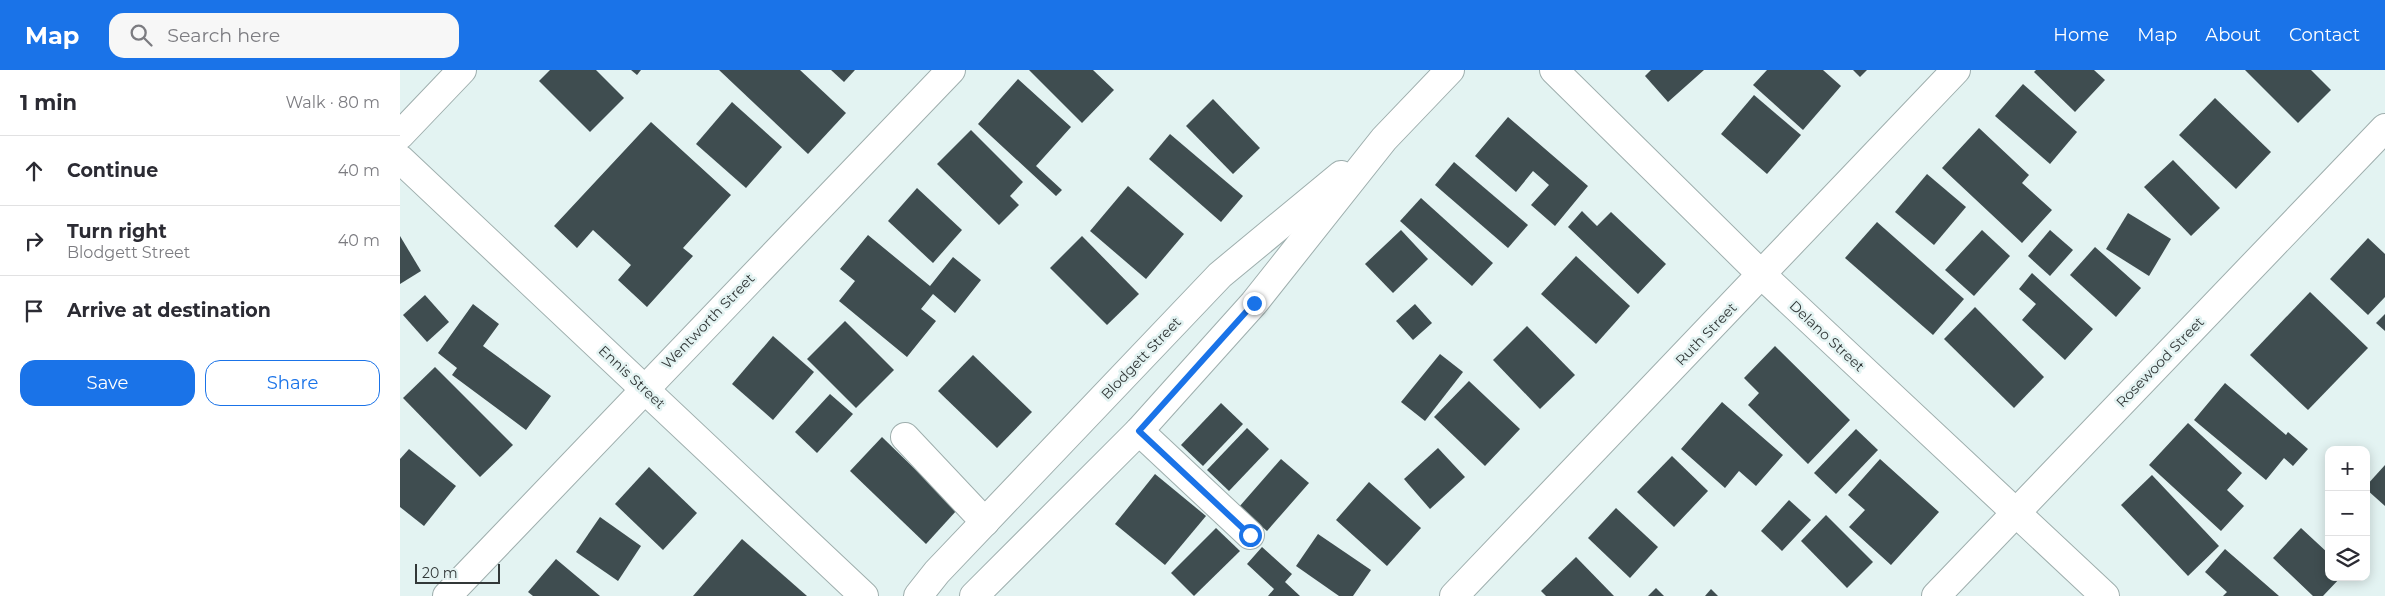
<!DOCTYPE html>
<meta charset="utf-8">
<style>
body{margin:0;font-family:Montserrat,sans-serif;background:#f7f7f7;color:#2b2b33}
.controls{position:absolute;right:15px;bottom:15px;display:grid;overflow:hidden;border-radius:10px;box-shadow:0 2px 12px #0003}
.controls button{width:45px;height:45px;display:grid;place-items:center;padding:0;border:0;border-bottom:1px solid #e1e1e2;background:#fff;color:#2b2b33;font:25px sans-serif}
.scale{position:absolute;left:15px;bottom:12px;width:85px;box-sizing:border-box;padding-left:5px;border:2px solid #323838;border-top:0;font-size:14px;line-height:18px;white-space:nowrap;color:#323838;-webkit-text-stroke:4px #e3f3f2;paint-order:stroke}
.stop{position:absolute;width:15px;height:15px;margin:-11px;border:4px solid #1a73e8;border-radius:50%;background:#fff}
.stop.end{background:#1a73e8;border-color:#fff;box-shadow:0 1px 5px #0008}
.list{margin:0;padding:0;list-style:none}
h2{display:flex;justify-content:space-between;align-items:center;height:65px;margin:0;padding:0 20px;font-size:21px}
h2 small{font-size:16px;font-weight:400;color:#7c7c81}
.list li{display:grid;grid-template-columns:32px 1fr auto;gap:15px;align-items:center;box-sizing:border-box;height:70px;padding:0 20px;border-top:1px solid #e1e1e2}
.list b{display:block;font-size:19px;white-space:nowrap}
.list p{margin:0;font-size:16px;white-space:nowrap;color:#7c7c81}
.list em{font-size:16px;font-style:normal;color:#7c7c81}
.actions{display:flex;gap:10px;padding:15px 20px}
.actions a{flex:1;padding:11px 0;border:1px solid #1a73e8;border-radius:15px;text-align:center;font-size:18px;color:#1a73e8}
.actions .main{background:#1a73e8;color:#fff}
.icon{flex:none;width:28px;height:28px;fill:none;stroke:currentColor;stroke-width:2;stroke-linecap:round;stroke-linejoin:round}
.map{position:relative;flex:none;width:1985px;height:526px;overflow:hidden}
header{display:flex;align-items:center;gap:30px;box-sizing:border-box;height:70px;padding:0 25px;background:#1a73e8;color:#fff}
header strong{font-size:24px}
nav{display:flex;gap:28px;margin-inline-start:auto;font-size:18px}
.search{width:350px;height:45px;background:#f7f7f7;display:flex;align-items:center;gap:12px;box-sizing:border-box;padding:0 18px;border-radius:15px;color:#7c7c81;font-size:19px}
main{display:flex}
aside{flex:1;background:#fff}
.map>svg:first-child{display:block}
.building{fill:#3f4d50}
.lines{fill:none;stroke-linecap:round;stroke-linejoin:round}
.minor-casing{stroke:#9eaead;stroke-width:30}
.major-casing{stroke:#9eaead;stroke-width:30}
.minor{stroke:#fff;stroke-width:28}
.major{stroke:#fff;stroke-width:28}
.route{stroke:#1a73e8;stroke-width:6}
.labels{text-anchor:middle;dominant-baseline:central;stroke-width:5;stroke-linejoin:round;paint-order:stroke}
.street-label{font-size:14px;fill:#323838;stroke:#e3f3f2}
</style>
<header>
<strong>Map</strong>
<div class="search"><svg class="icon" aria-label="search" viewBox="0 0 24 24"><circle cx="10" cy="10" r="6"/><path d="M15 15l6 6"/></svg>Search here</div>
<nav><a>Home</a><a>Map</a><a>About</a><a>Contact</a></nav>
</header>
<main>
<aside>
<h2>1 min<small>Walk · 80 m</small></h2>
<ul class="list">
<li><svg class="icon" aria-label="ahead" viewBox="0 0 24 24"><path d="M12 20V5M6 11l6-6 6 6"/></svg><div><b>Continue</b></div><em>40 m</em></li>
<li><svg class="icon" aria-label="right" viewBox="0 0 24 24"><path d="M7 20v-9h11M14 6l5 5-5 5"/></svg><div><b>Turn right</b><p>Blodgett Street</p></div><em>40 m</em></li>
<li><svg class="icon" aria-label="arrive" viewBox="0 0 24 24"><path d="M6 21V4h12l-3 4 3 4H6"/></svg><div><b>Arrive at destination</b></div></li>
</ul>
<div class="actions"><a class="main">Save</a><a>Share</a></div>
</aside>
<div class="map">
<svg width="1985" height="526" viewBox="0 0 1985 526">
<rect width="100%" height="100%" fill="#e3f3f2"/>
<g class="building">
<path d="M150,0H196L224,28L190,62L139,11Z"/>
<path d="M231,0H241L237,5Z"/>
<path d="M319,0H400L446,43L408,84Z"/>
<path d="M431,0H455L444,12Z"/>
<path d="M629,0H693L714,20L682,53Z"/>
<path d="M1251,0H1304L1268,32L1245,6Z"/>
<path d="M1367,0H1423L1441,16L1403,60L1353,15Z"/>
<path d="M1453,0H1467L1460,7Z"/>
<path d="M1636,0H1694L1705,10L1675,42L1634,2Z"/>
<path d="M1845,0H1911L1931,20L1898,53Z"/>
<path d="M618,9L671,57L636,96L662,120L656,126L578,54Z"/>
<path d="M1623,14L1677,62L1650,94L1595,46Z"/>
<path d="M1354,25L1401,65L1367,104L1321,64Z"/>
<path d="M1815,28L1871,82L1836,119L1779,65Z"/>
<path d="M813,29L860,78L833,104L786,56Z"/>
<path d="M332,32L382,77L346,118L296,74Z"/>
<path d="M1108,47L1188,116L1155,156L1131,135L1149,115L1133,101L1116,122L1075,86Z"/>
<path d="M251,52L331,125L283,178L293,186L247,237L218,210L231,195L193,160L177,178L154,156Z"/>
<path d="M1579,58L1629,105L1622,113L1652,140L1622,173L1542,98Z"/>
<path d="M571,60L623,112L610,126L619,135L599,155L537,94Z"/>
<path d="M770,64L843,126L821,152L749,89Z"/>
<path d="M1773,90L1820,138L1791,166L1744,117Z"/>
<path d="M1054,92L1128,155L1108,178L1035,115Z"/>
<path d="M1527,104L1566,137L1534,175L1495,142Z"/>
<path d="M728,116L784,164L746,209L690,161Z"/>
<path d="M517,118L562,160L533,193L488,151Z"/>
<path d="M1021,128L1093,193L1072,216L1000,151Z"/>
<path d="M1182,141L1197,156L1211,142L1266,194L1238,224L1168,157Z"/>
<path d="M1728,143L1771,169L1749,206L1706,179Z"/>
<path d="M1477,152L1564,229L1533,265L1445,188Z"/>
<path d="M1001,160L1028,189L993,223L965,194Z"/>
<path d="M1582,160L1610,186L1574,226L1545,200Z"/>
<path d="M1650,160L1673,180L1650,206L1628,186Z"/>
<path d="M468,165L530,216L553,187L581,210L555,243L533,224L521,239L536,251L507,287L439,231L455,211L440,199Z"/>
<path d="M0,166L21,201L0,214Z"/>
<path d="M682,166L739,224L707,255L650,198Z"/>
<path d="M1968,168L1985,184V227L1968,245L1930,209Z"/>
<path d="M1695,177L1741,218L1716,247L1670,205Z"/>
<path d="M1176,186L1230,236L1196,274L1141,224Z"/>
<path d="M1632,203L1693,259L1665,290L1622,250L1636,234L1619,219Z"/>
<path d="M1910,222L1968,278L1908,340L1850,285Z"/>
<path d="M25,225L49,252L27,272L3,245Z"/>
<path d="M73,234L99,254L83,276L151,326L126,360L52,305L57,298L38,283Z"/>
<path d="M1015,234L1032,253L1013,270L996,251Z"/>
<path d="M1575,237L1644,307L1614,338L1544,269Z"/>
<path d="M1985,244V261L1976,253Z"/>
<path d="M445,251L494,300L456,338L407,289Z"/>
<path d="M1127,256L1175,305L1140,339L1093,290Z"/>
<path d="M373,266L414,302L373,350L332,314Z"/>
<path d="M1375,276L1450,350L1408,394L1348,335L1359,323L1344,308Z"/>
<path d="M1040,284L1063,302L1025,351L1001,332Z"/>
<path d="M573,285L632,342L597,378L538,321Z"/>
<path d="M35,297L113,375L80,407L3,328Z"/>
<path d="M1069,311L1120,359L1085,396L1034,347Z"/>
<path d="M1825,313L1886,365L1888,362L1908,379L1893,396L1884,388L1866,410L1794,350Z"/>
<path d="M430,324L453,344L417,383L395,362Z"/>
<path d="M1322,332L1383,385L1356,416L1339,401L1325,418L1281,379Z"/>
<path d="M821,333L843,354L803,396L781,375Z"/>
<path d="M1788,353L1842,403L1827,420L1844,436L1821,461L1749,395Z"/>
<path d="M847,358L869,379L829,421L807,400Z"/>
<path d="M1456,359L1478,380L1436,424L1414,403Z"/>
<path d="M482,367L557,440L526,474L450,401Z"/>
<path d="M1038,378L1065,407L1030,439L1004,409Z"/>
<path d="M9,379L56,416L24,456L0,437V389Z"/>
<path d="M1272,386L1308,421L1274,457L1237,422Z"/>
<path d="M881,389L909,413L867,461L839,437Z"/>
<path d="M1480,389L1539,442L1491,495L1449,457L1465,440L1448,425Z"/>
<path d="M1985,395V436L1966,419V416Z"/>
<path d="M249,397L297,443L263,480L215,434Z"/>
<path d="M755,404L806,446L765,495L715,454Z"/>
<path d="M1752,405L1819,476L1788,506L1721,435Z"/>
<path d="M969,412L1021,458L987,496L936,450Z"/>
<path d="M1389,430L1411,450L1382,481L1361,461Z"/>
<path d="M1216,438L1258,477L1230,508L1188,468Z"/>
<path d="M1426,445L1473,492L1447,518L1401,471Z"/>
<path d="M200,447L241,476L218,511L176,482Z"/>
<path d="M816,458L840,481L794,526L771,503Z"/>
<path d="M1901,458L1929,484V507H1941L1923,526H1913L1873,488Z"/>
<path d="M918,464L971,500L953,526H939L896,496Z"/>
<path d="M342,469L407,526H293Z"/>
<path d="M862,477L892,504L885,512L900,526H868L874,519L847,494Z"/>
<path d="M1825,479L1879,526H1823L1827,522L1805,502Z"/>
<path d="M1176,487L1214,526H1146L1141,521Z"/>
<path d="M156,489L200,526H133L128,522Z"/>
<path d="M1256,518L1264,526H1248Z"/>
<path d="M1311,519L1318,526H1305Z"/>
</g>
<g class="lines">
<g class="minor-casing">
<g id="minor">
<path d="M1154,0L1362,205L1705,526"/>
<path d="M0,65L62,0"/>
<path d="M0,89L464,526"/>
<path d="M739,361L850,465"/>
<path d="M505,367L585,452"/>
<path d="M47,526L551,0"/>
<path d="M1054,526L1556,0"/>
<path d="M1536,526L1985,58"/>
</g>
</g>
<g class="major-casing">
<g id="major">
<path d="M518,526L537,502L820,205L941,105"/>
<path d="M574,526L739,361L854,233L984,69L1050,0"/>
</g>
</g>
<use href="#minor" class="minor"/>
<use href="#major" class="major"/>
</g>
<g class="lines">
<path class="route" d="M850,465L739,361L854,233"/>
</g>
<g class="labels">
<g class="street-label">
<text transform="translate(308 251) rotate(-46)">Wentworth Street</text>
<text transform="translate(1306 264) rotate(-46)">Ruth Street</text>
<text transform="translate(1427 266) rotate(43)">Delano Street</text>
<text transform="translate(741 288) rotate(-46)">Blodgett Street</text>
<text transform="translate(1760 292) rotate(-46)">Rosewood Street</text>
<text transform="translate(232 307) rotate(43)">Ennis Street</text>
</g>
</g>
</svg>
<div class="controls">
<button>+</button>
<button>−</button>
<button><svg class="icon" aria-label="layers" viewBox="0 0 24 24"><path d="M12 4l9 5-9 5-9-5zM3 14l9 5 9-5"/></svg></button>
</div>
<div class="scale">20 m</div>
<div class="stop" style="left:850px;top:465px"></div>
<div class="stop end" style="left:854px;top:233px"></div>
</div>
</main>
